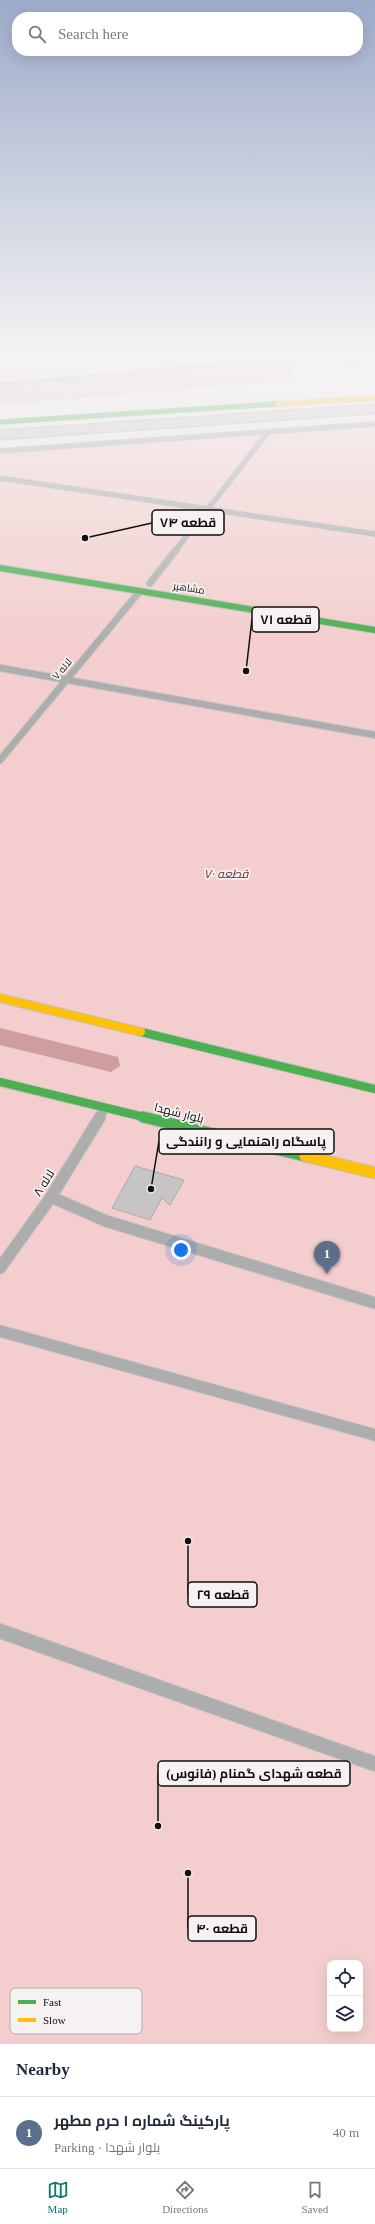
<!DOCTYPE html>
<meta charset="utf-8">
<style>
body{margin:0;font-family:"Times New Roman",Cairo,serif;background:#f2f2f3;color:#1f2937}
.controls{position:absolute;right:12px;bottom:12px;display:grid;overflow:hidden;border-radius:8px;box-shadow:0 4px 16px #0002}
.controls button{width:36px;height:36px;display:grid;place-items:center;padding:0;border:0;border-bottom:1px solid #e0e1e3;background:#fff;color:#1f2937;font:20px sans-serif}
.you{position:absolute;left:181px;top:1250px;width:14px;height:14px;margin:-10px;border:3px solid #fff;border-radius:50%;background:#1a73e8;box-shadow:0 0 0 6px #1a73e833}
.badge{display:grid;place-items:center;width:26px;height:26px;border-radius:50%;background:#0f766e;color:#fff;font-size:13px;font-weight:700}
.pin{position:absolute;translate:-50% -33px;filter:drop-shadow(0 1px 2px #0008)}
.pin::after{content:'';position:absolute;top:21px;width:14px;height:12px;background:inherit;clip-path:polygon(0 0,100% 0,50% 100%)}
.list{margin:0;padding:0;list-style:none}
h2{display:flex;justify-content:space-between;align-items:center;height:52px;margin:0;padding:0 16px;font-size:17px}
h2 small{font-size:13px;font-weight:400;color:#747a83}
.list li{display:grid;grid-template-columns:26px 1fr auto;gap:12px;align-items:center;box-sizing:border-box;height:72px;padding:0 16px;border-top:1px solid #e0e1e3}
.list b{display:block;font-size:15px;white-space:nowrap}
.list p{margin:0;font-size:13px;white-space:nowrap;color:#747a83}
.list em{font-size:13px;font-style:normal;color:#747a83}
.icon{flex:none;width:22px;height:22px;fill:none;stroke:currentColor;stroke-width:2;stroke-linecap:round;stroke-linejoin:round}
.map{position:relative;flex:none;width:375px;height:2044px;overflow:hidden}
.search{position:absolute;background:#fff;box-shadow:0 4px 16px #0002;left:12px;right:12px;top:12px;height:44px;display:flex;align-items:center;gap:10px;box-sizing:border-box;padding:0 14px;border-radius:16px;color:#747a83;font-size:15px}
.sheet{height:124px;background:#fff}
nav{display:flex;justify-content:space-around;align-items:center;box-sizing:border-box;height:56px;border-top:1px solid #e0e1e3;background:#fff;font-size:11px;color:#747a83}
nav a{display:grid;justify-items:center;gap:2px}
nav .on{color:#0f766e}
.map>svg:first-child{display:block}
.green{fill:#f4cece;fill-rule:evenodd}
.forest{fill:#e9c0c1}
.water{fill:#ce9d9e}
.building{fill:#c6c4c4;stroke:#acaaaa}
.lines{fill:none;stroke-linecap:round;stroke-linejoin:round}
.lane-far4-casing{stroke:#c0bfbf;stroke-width:6}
.lane-far3-casing{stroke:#c0bfbf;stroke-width:8}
.lane-far2-casing{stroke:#c0bfbf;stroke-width:10}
.lane-far1-casing{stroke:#c0bfbf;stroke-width:13}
.lane-casing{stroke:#c0bfbf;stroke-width:16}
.fast-far3-casing{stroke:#c0bfbf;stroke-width:6}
.fast-far2-casing{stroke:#c0bfbf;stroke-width:8}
.fast-far1-casing{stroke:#c0bfbf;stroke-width:10}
.fast-casing{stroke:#c0bfbf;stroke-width:13}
.slow-far2-casing{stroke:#c0bfbf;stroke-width:6}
.slow-far1-casing{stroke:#c0bfbf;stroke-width:10}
.slow-casing{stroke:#c0bfbf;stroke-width:13}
.lane-far4{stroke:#adadad;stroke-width:5}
.lane-far3{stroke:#adadad;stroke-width:6}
.lane-far2{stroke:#adadad;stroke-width:8}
.lane-far1{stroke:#adadad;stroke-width:11}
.lane{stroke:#adadad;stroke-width:14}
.fast-far3{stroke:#4caf50;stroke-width:5}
.fast-far2{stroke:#4caf50;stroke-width:6}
.fast-far1{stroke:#4caf50;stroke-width:8}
.fast{stroke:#4caf50;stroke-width:11}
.slow-far2{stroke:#ffc107;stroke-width:5}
.slow-far1{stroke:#ffc107;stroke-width:8}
.slow{stroke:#ffc107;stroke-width:11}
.labels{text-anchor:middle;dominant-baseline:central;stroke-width:3.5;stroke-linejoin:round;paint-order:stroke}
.far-street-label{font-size:10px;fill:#110f0f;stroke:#f7f2f2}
.park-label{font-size:12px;font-style:italic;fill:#74212a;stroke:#f7f2f2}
.street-label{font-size:12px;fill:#110f0f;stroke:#f7f2f2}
.key{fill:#f7f2f2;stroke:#b2aeae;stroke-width:1}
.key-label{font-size:11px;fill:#110f0f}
.leader{fill:none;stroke:#110f0f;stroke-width:1.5}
.callout-dot{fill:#110f0f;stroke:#f7f2f2;stroke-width:1.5}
.callout{fill:#f7f2f2;stroke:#110f0f;stroke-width:1.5}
.callout-label{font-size:13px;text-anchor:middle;font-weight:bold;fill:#110f0f}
</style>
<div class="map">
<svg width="375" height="2044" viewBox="0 0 375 2044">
<rect width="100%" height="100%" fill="#e8e5e5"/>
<g class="green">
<path d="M0,356H255L0,379Z"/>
<path d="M375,423V2044H0V448ZM330,1963H360V2029H330Z"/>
</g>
<path class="forest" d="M343,356H375V363L291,367L294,380L0,405V388Z"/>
<path class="water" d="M0,1028L118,1057L120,1066L111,1072L0,1045Z"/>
<g class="building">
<path d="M375,404V414L0,440V430Z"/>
<path d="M135,1166L184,1180L170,1205L162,1198L150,1220L112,1208Z"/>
</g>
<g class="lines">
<g class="lane-far4-casing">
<g id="lane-far4">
<path d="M0,385L320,356"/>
<path d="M0,451L375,424"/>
<path d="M0,478L375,534"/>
<path d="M175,551L268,432"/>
</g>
</g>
<g class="lane-far3-casing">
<g id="lane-far3">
<path d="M150,583L176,550"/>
<path d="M0,668L375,735"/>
<path d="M0,760L140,591"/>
</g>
</g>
<g class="lane-far2-casing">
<path id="lane-far2" d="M99,1118L105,1108"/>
</g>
<g class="lane-far1-casing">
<g id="lane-far1">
<path d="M51,1197L106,1221L375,1303"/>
<path d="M0,1268L51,1197L100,1117"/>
<path d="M0,1331L375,1435"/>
</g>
</g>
<g class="lane-casing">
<path id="lane" d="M0,1631L375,1764"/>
</g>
<g class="fast-far3-casing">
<path id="fast-far3" d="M0,422L277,404"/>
</g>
<g class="fast-far2-casing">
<path id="fast-far2" d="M0,568L375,630"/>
</g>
<g class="fast-far1-casing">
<g id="fast-far1">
<path d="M141,1032L375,1089"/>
<path d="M0,1082L148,1118"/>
</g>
</g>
<g class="fast-casing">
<path id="fast" d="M143,1117L305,1156"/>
</g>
<g class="slow-far2-casing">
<path id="slow-far2" d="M277,404L375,398"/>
</g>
<g class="slow-far1-casing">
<path id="slow-far1" d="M0,998L141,1032"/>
</g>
<g class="slow-casing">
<path id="slow" d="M305,1156L375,1173"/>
</g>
<use href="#lane-far4" class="lane-far4"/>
<use href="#lane-far3" class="lane-far3"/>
<use href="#lane-far2" class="lane-far2"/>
<use href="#lane-far1" class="lane-far1"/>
<use href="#lane" class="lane"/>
<use href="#fast-far3" class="fast-far3"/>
<use href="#fast-far2" class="fast-far2"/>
<use href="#fast-far1" class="fast-far1"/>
<use href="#fast" class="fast"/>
<use href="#slow-far2" class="slow-far2"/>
<use href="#slow-far1" class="slow-far1"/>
<use href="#slow" class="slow"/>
</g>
<linearGradient id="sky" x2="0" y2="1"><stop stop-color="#9dabca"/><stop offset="0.55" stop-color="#f5f3f3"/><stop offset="1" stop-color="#f5f3f3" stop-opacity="0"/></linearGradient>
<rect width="375" height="642" fill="url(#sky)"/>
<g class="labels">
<g class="far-street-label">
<text transform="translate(189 588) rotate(9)">مشاهیر</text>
<text transform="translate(62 669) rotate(-50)">لاله ۷</text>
</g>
<g class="park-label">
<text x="226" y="874">قطعه ۷۰</text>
</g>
<g class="street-label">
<text transform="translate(179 1113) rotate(14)">بلوار شهدا</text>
<text transform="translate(44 1183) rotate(-58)">لاله ۸</text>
</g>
</g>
<rect x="10" y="1988" width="132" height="46" rx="6" class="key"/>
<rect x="18" y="2000" width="18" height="4" fill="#4caf50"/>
<rect x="18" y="2018" width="18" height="4" fill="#ffc107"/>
<g class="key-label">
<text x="43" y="2006">Fast</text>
<text x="43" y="2024">Slow</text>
</g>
<path class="leader" d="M85 538L152 523M246 671L252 619M151 1189L159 1141M188 1541L188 1595M158 1826L158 1773M188 1873L188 1929"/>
<g class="callout-dot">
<circle cx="85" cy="538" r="4"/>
<circle cx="246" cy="671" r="4"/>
<circle cx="151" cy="1189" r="4"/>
<circle cx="188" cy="1541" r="4"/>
<circle cx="158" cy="1826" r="4"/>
<circle cx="188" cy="1873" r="4"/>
</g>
<g class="callout">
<rect x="152" y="510" width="72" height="25" rx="4"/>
<rect x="252" y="607" width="67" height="25" rx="4"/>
<rect x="159" y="1129" width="175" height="25" rx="4"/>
<rect x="188" y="1582" width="69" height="25" rx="4"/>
<rect x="158" y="1761" width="192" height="25" rx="4"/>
<rect x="188" y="1916" width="68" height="25" rx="4"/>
</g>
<g class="callout-label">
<text x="188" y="527">قطعه ۷۴</text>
<text x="286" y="624">قطعه ۷۱</text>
<text x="246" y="1146">پاسگاه راهنمایی و رانندگی</text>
<text x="223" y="1599">قطعه ۲۹</text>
<text x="254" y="1778">قطعه‌ شهدای گمنام (فانوس)</text>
<text x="222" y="1933">قطعه ۴۰</text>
</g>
</svg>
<div class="controls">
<button><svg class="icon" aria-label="locate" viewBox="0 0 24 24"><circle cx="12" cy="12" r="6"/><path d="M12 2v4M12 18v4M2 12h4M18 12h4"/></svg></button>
<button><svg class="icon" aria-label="layers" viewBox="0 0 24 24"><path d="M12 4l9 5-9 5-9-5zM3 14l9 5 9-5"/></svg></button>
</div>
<div class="you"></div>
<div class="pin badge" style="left:327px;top:1274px;background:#5c6f8a">1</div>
<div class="search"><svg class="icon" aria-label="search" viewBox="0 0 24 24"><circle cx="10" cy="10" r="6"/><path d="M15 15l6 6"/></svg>Search here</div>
</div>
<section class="sheet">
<h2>Nearby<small></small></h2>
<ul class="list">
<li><span class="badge" style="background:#5c6f8a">1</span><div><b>پارکینگ شماره ۱ حرم مطهر</b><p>Parking · بلوار شهدا</p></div><em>40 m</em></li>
</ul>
</section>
<nav>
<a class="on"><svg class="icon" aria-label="map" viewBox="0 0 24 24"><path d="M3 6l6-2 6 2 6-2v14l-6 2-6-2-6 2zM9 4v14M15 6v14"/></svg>Map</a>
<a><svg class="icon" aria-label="directions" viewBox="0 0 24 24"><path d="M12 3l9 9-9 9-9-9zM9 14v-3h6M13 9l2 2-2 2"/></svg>Directions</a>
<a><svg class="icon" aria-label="saved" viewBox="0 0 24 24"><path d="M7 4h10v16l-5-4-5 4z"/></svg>Saved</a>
</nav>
